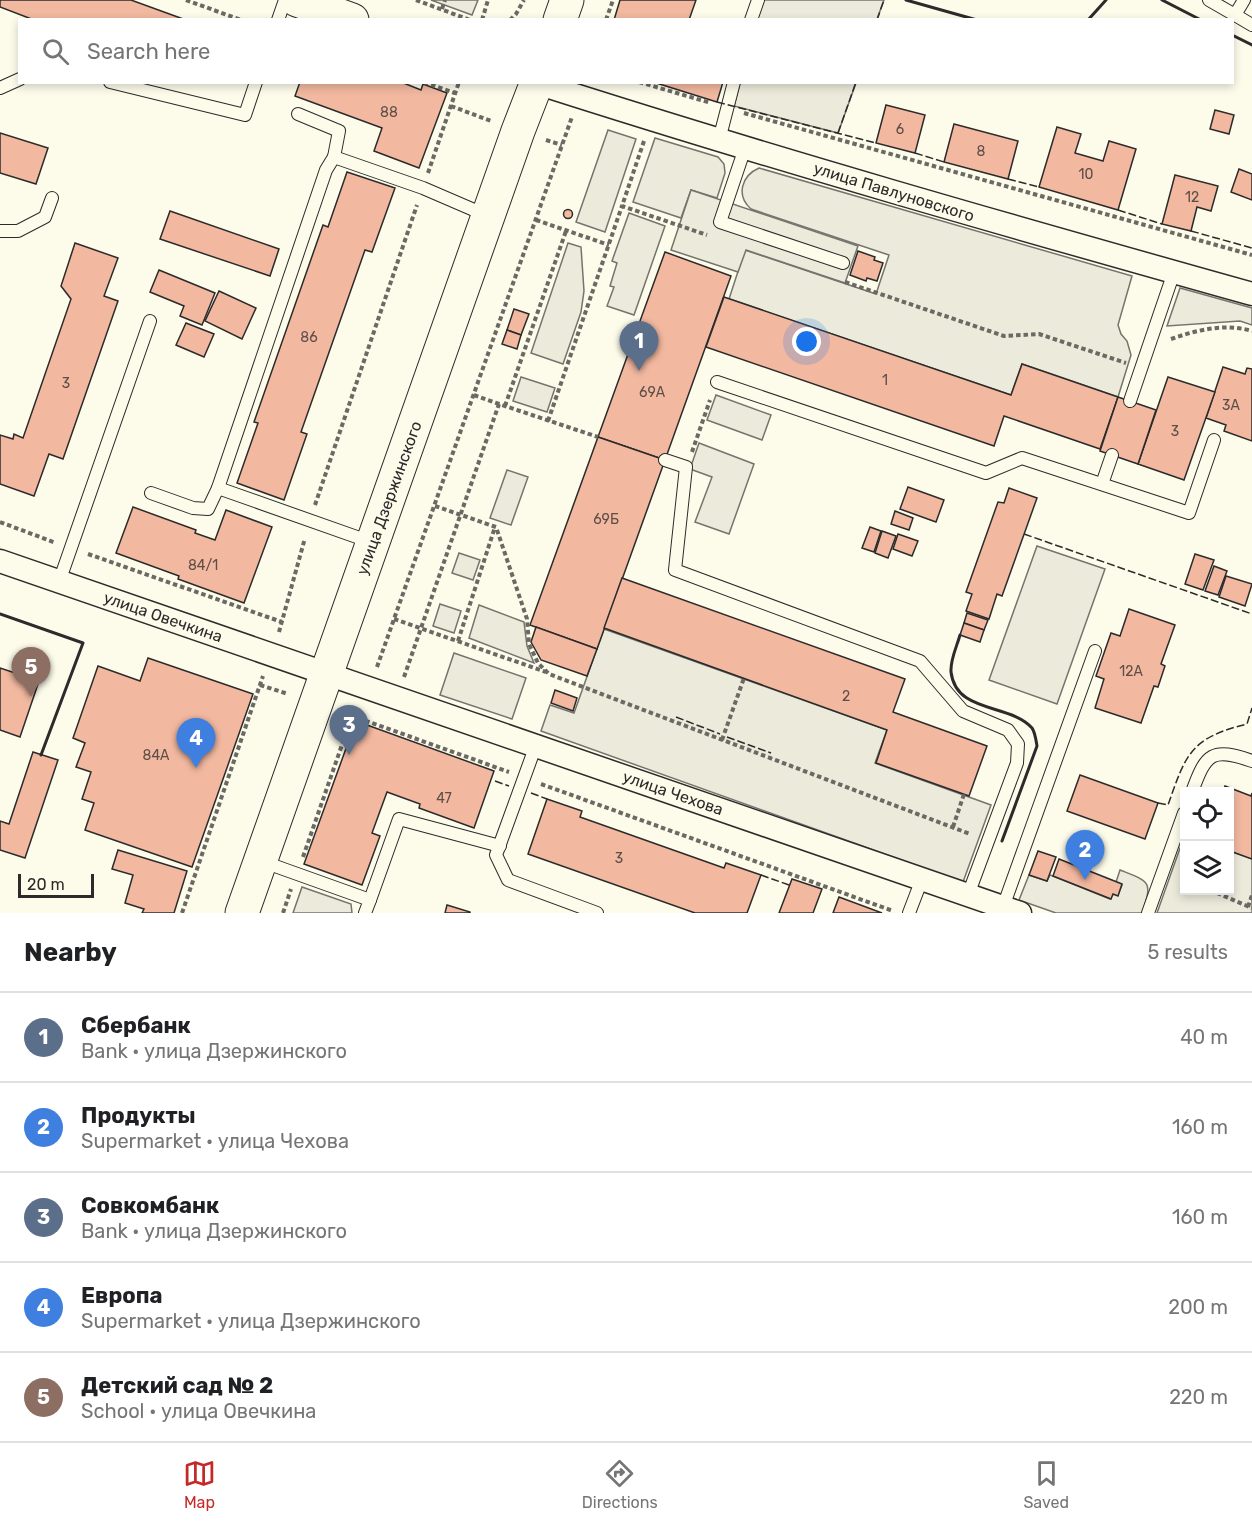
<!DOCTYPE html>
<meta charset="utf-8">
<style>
body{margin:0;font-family:Rubik,sans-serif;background:#f2f2f2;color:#202124}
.controls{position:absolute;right:18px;bottom:18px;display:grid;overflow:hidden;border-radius:0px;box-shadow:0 3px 9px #0003}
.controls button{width:54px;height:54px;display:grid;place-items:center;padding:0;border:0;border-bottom:2px solid #e0e0e0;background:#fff;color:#202124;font:30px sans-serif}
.scale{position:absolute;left:18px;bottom:15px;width:76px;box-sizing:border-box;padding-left:6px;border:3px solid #2b2b2b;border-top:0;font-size:16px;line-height:21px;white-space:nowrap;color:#2b2b2b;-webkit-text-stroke:4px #fdfbea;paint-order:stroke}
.you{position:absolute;left:807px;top:342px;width:21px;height:21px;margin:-15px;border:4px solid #fff;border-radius:50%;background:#1a73e8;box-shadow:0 0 0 9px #1a73e833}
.badge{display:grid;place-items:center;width:39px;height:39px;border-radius:50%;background:#c62828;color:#fff;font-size:20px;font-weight:700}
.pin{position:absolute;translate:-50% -50px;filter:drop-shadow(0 2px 3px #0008)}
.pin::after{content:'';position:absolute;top:32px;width:21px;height:18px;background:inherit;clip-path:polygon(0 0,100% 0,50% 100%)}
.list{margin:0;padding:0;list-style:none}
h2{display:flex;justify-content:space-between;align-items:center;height:78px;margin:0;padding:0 24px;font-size:26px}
h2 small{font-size:20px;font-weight:400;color:#757577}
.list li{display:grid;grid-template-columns:39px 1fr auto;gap:18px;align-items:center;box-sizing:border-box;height:90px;padding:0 24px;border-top:2px solid #e0e0e0}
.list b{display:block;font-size:22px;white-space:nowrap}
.list p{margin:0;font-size:20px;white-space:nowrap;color:#757577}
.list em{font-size:20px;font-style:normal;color:#757577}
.icon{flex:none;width:33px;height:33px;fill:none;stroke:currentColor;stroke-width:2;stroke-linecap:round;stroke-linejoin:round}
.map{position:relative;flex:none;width:1252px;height:913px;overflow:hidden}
.search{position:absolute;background:#fff;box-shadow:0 3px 9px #0003;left:18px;right:18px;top:18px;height:66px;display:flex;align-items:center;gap:15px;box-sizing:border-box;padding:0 21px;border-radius:0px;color:#757577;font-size:22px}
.sheet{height:528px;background:#fff}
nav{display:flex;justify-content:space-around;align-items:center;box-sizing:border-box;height:84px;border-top:2px solid #e0e0e0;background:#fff;font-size:16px;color:#757577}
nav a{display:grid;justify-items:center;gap:3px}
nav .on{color:#c62828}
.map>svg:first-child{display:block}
.green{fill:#ecebdb;stroke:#74746e;stroke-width:1.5}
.parking{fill:#eceadb;stroke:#74746e;stroke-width:1.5}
.building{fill:#f2b8a0;stroke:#2b2b2b;stroke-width:1.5}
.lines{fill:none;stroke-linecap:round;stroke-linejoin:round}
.lane-casing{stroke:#2b2b2b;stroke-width:14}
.street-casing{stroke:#2b2b2b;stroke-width:25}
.secondary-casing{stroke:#2b2b2b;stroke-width:35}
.primary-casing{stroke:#2b2b2b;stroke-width:35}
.path{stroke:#6a6964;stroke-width:4;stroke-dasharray:4.5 3;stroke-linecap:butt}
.lane{stroke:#fdfbea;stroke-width:12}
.street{stroke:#fdfbea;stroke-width:22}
.secondary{stroke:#fdfbea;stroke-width:33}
.primary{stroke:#fdfbea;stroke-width:33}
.fence{stroke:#2b2b2b;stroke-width:1.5;stroke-dasharray:8 3;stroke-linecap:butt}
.wall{stroke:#2b2b2b;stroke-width:3}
.labels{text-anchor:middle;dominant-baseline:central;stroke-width:4.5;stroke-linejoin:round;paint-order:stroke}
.number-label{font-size:14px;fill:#5d4e48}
.street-label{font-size:16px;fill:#2b2b2b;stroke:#fdfbea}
</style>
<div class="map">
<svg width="1252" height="913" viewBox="0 0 1252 913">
<rect width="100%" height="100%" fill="#fdfbea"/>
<g class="green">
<path d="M431,0H478L472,15Z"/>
<path d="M763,0H884L877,19L757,20Z"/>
<path d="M740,83H856L838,133L734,106Z"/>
<path d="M608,130L636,139L605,232L576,222Z"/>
<path d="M655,138L718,157L724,164L725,173L717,198L691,190L681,218L633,202Z"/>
<path d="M759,168L1132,276L1118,325L1121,334L1127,341L1131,355L1118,397L1022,364L1011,395L729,299L745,250L876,294L889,255L751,209C736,196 741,176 759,168Z"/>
<path d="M629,213L665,226L634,315L607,306L614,287L610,286L617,263L612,261Z"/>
<path d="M568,243L581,247L584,291L581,312L563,364L531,353Z"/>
<path d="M1180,288L1252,308V325L1240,321L1167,326Z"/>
<path d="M521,377L555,388L547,412L513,401Z"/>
<path d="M507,470L528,477L511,525L490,518Z"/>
<path d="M459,553L480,560L473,580L452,573Z"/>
<path d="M440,604L461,611L454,633L433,626Z"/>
<path d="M479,605L524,622L527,646L534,663L469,638Z"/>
<path d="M604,629L887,730L875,763L991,805L963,882L541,731L550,705L574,713Z"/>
<path d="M454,653L526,678L512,719L440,695Z"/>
<path d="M1184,837V890H1230V851L1252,859V913H1157Z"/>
<path d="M1120,870C1150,882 1153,881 1142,913H1056L1019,900L1029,875L1047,881L1050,875L1053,876L1110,899L1113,894L1118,895L1122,885L1116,882Z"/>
<path d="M302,887L351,904L352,913H293Z"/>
</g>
<g class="parking">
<path d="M691,190L858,246L845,283L746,250L738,272L671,250Z"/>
<path d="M716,395L771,415L762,440L707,420Z"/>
<path d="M699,443L754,464L729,534L695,522L712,477L690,469Z"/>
<path d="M1037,546L1105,569L1057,704L989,680Z"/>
</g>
<g class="building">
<path d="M0,0H131L186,20H34L0,7Z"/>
<path d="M620,0H696L689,20H614Z"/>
<path d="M300,82H401L421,90L423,84L447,93L419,168L374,151L382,128L295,96Z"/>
<path d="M653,82H723L717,102Z"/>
<path d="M886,105L925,115L915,153L876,143Z"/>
<path d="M1215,110L1234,115L1229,134L1210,129Z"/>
<path d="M954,124L1018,141L1008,179L944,162Z"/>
<path d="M1057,127L1081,134L1075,153L1103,161L1109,141L1136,149L1118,210L1039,187Z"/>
<path d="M0,133L48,148L36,184L0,173Z"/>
<path d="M1239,169L1252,174V200L1231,192Z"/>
<path d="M347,172L395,188L372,252L365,250L301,432L307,434L284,500L237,483L258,423L254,422L323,225L328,227Z"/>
<path d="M1175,175L1218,186L1211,211L1197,207L1191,231L1162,224Z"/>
<circle cx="568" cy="214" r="4.5"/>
<path d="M170,211L279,249L270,276L160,239Z"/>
<path d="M75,243L118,258L104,296L118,301L63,459L49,454L34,496L0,484V435L13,439L14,434L23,438L71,299L61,286Z"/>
<path d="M858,251L875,257L874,260L883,263L877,281L867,278L866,281L850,275Z"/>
<path d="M665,252L731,276L665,460L598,437Z"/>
<path d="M159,270L215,293L202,325L180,316L184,306L150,292Z"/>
<path d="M219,291L256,308L242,339L205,321Z"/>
<path d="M724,297L1011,395L1022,364L1118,397L1100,449L1004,416L994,446L706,347Z"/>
<path d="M514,309L529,314L521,335L507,330Z"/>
<path d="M186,323L214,334L204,357L176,345Z"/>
<path d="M507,330L521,335L517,349L502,344Z"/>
<path d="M1223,367L1245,374L1247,368L1252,369V441L1224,431L1226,425L1206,418Z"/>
<path d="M1168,377L1215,392L1184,480L1138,464Z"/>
<path d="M1118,397L1156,410L1138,464L1100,451Z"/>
<path d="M598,437L665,460L597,649L530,625Z"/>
<path d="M908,487L944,500L936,522L900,509Z"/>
<path d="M1009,488L1037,498L1002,596L997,594L989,619L966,611L972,594L966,592L998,502L1004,503Z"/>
<path d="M133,507L196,530L195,533L215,540L226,510L272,527L244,603L178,579L179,576L116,553Z"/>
<path d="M895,511L913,518L909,530L891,524Z"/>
<path d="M870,527L881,531L874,552L862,548Z"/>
<path d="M882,531L896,536L888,558L875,553Z"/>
<path d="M898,534L918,541L912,556L893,549Z"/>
<path d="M1195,554L1214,560L1203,590L1185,584Z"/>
<path d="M1214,566L1227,571L1218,595L1205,591Z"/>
<path d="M1226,576L1252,584L1245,606L1219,597Z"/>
<path d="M622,578L905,679L893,712L987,746L969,796L876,763L887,730L604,628Z"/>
<path d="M1129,609L1175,625L1161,664L1165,666L1158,687L1154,686L1141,723L1095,708L1104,679L1096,676L1111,633L1120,636Z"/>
<path d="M967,613L988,620L984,630L964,623Z"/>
<path d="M964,623L984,630L980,642L960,635Z"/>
<path d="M536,627L597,649L587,676L541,660L531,642Z"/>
<path d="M148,658L253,694L192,867L85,830L94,803L82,799L91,772L76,767L85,743L73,738L98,666L140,681Z"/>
<path d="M0,668L39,681L20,737L0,730Z"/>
<path d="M555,690L577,698L573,711L551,703Z"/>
<path d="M356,721L494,771L474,828L419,808L420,804L387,792L372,833L380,836L362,885L304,864Z"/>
<path d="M33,752L58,760L25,858L0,850V821L9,824Z"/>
<path d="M1080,775L1158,803L1145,839L1067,811Z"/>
<path d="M1225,786L1251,796L1252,793V859L1230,851L1231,845L1230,844V792H1223Z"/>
<path d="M547,799L582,811L580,817L724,868L726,863L761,875L747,913H695L528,854Z"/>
<path d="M118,850L187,871L174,913H142L144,909L125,903L133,875L112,869Z"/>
<path d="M1038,851L1056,857L1047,881L1029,875Z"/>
<path d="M1059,859L1122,884L1118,896L1113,894L1111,899L1053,876Z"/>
<path d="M792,879L822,889L813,913H779Z"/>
<path d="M839,897L882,913H833Z"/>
<path d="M447,905L470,912V913H445Z"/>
</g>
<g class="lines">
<g class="lane-casing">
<g id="lane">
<path d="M1209,0L1235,15"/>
<path d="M1244,0L1235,15L1252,25"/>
<path d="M278,20L285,0"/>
<path d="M751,20L758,0"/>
<path d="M110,82L245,115L256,82"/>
<path d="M0,88L20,79"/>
<path d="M298,114L339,131L334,157"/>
<path d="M719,140L734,82"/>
<path d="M745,148L720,222L843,263"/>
<path d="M0,231H18L45,217L52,198"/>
<path d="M717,382L986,473L1022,458L1189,513L1214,440"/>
<path d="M1130,401L1174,272"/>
<path d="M665,460L686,467L675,570L920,661L963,711L1008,730L1018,744L1017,763L968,895"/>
<path d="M1102,484L1112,455"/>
<path d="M151,493L193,508L208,509L218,488"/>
<path d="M371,542L218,488L326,170L334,157L423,188L488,216"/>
<path d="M59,582L150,321"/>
<path d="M536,745L496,855L508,880L597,913"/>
<path d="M1192,792C1206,753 1212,747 1252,761"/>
<path d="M261,861L370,900L399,819L500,846"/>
<path d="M1003,907L1095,651"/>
<path d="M365,913L370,900"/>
<path d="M909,913L922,879"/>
<path d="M1148,913L1184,813"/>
</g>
</g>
<g class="street-casing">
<g id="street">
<path d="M537,83C774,159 1013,227 1252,294"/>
<path d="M0,561L1020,913"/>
</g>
</g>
<g class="secondary-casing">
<path id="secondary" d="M297,0L352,20"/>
</g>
<g class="primary-casing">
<g id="primary">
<path d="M560,20L567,0"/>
<path d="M242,913L518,131L537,82"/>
</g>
</g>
<g class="path">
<path d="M186,0L241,20"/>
<path d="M416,0L470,20"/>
<path d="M442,9L445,0"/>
<path d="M482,20L488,0"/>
<path d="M510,20L516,14L524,0"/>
<path d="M606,20L613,0"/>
<path d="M424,82L455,93"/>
<path d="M639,82L711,103"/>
<path d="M451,106L491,121"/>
<path d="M744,113L1252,255"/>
<path d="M546,140L562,145"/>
<path d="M644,141L622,206L707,235"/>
<path d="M428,173L459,82"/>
<path d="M536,220L609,245"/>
<path d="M845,282L1004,336L1039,334L1126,363"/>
<path d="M1171,339C1197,330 1225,323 1252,331"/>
<path d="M474,395L499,404"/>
<path d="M505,406L566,231"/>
<path d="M548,421L622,206"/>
<path d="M692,452L710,400"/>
<path d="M315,505L417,205"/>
<path d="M435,506L496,527L527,619L529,644L538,663L549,674L970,834"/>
<path d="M0,522L56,543"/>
<path d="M88,554L282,622"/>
<path d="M394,619L546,672"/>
<path d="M279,632L305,538"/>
<path d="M458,641L495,527"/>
<path d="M377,667L572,117"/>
<path d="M404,677L499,404L598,437"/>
<path d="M260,685L288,694"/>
<path d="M344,713L509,772"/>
<path d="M722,740L744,678"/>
<path d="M541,784L893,911"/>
<path d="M953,827L964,794"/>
<path d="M303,857L352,716"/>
<path d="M1210,890L1252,908"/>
<path d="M1248,907L1252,895"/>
<path d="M182,913L263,676"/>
<path d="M283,913L291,889"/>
</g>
<use href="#lane" class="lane"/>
<use href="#street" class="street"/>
<use href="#secondary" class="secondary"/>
<use href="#primary" class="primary"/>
<g class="fence">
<path d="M877,20L884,0"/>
<path d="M717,102L876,143"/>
<path d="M838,133L856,82"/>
<path d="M915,153L944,162"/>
<path d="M1008,179L1039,187"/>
<path d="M1118,210L1162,224"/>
<path d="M1191,231L1252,248"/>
<path d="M1024,534L1252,614"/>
<path d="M676,717L720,734"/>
<path d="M727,737L771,753"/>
<path d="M495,781L509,786"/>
<path d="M531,793L547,799"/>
<path d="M1158,803L1168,805C1186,754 1190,738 1247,724L1252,708"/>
<path d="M761,875L789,885"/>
</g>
<g class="wall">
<path d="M906,0L977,20"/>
<path d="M1162,0L1201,20"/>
<path d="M1088,20L1106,0"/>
<path d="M1232,35L1252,45"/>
<path d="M0,614L83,643L41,755"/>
<path d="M960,635C957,646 950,660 951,672C956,714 1010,703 1032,728C1035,732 1036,740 1037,746L1002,841"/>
</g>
</g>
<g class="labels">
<g class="number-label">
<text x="389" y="112">88</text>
<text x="900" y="129">6</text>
<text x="981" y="151">8</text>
<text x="1086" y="174">10</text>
<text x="1192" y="197">12</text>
<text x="309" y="337">86</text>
<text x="885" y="380">1</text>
<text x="66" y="383">3</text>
<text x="652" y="392">69А</text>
<text x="1231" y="405">3А</text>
<text x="1175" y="431">3</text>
<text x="606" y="519">69Б</text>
<text x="203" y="565">84/1</text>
<text x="1131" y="671">12А</text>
<text x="846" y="696">2</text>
<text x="156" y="755">84А</text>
<text x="444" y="798">47</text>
<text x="619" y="858">3</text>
</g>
<g class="street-label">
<text transform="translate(894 192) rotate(17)">улица Павлуновского</text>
<text transform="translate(389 498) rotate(-70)">улица Дзержинского</text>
<text transform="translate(163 617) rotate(19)">улица Овечкина</text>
<text transform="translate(673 793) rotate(19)">улица Чехова</text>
</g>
</g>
</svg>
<div class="controls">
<button><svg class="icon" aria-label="locate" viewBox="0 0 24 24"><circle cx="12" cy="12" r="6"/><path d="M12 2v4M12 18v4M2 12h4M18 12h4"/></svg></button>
<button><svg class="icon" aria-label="layers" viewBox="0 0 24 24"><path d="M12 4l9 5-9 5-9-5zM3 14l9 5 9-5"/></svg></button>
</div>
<div class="scale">20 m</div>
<div class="you"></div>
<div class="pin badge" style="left:639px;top:371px;background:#5c6f8a">1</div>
<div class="pin badge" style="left:1085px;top:880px;background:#3f7fe0">2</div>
<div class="pin badge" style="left:349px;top:755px;background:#5c6f8a">3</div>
<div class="pin badge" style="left:196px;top:768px;background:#3f7fe0">4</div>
<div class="pin badge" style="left:31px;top:697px;background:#8d6e63">5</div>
<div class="search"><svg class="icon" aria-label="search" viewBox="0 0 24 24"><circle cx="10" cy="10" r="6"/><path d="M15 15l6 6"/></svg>Search here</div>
</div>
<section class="sheet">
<h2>Nearby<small>5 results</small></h2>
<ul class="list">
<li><span class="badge" style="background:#5c6f8a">1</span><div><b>Сбербанк</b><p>Bank · улица Дзержинского</p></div><em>40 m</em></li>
<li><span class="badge" style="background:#3f7fe0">2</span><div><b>Продукты</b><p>Supermarket · улица Чехова</p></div><em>160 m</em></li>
<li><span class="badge" style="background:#5c6f8a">3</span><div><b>Совкомбанк</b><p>Bank · улица Дзержинского</p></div><em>160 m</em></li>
<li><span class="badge" style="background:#3f7fe0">4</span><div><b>Европа</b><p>Supermarket · улица Дзержинского</p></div><em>200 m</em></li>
<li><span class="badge" style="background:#8d6e63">5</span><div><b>Детский сад № 2</b><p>School · улица Овечкина</p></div><em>220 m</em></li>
</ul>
</section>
<nav>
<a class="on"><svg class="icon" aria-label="map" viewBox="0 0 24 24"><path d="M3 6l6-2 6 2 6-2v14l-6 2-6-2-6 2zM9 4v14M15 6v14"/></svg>Map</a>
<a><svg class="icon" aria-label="directions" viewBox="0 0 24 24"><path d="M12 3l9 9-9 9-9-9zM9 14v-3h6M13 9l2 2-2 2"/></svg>Directions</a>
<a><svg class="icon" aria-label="saved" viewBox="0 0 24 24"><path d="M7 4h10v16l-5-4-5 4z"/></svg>Saved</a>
</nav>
